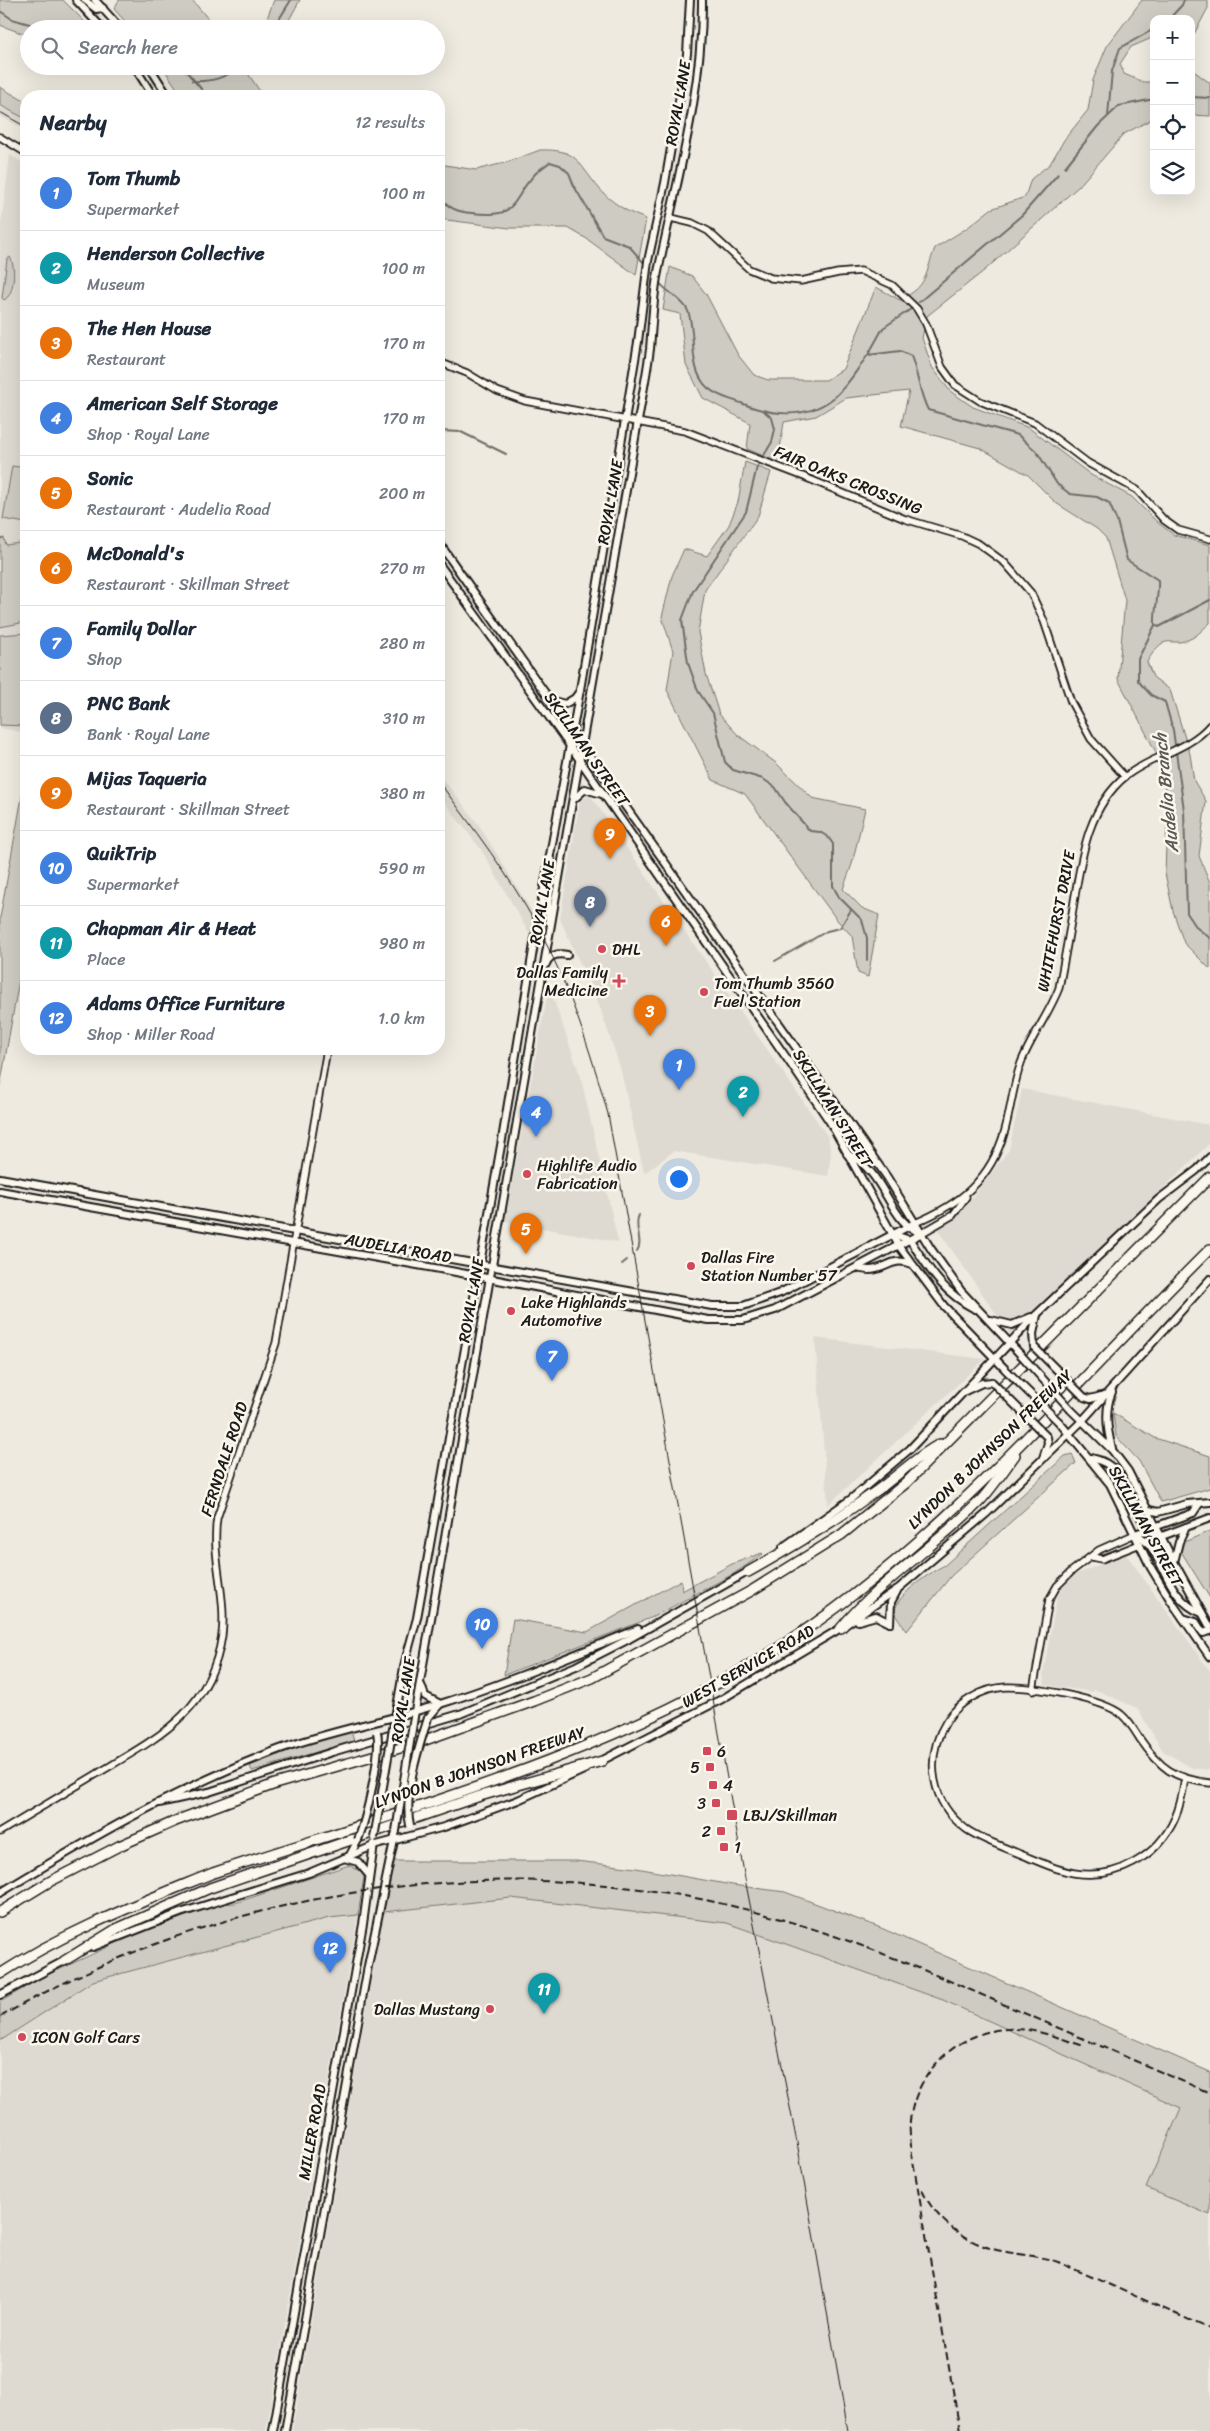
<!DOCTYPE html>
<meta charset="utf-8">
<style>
body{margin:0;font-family:Sriracha,sans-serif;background:#f2f2f3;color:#1f2937}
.controls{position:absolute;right:15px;top:15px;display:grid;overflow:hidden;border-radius:10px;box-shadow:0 5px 20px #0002}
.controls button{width:45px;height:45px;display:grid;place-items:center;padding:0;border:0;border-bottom:1px solid #e0e1e3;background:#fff;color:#1f2937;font:25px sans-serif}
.you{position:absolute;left:678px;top:1178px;width:18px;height:18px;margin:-12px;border:4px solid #fff;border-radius:50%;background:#1a73e8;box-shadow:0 0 0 8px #1a73e833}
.badge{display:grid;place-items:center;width:32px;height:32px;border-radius:50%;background:#2563eb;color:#fff;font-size:16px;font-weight:700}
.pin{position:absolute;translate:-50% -41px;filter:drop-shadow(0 1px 2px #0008)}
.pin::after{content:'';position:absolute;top:26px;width:18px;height:15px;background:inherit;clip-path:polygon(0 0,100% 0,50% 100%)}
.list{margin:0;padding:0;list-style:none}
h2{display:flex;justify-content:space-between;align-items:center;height:65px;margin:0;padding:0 20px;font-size:21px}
h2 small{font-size:16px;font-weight:400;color:#747a83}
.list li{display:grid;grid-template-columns:32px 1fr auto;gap:15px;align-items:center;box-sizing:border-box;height:75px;padding:0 20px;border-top:1px solid #e0e1e3}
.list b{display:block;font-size:19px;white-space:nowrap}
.list p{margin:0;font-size:16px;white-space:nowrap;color:#747a83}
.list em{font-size:16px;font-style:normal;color:#747a83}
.icon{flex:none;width:28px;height:28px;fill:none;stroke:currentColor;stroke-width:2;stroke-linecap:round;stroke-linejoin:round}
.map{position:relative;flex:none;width:1210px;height:2431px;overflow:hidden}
.search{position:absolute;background:#fff;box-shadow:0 5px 20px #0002;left:20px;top:20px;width:425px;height:55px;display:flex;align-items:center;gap:12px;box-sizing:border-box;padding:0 18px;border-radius:28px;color:#747a83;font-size:19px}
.panel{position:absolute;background:#fff;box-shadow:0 5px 20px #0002;left:20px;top:90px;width:425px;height:965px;border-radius:20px}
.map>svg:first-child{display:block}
.built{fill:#dedad1}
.green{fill:#ceccc2;stroke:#75746f}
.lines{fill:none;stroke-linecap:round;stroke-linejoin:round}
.stream{stroke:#6f6d69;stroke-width:2}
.tertiary-casing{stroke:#1c1c1c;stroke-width:9}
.secondary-casing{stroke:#1c1c1c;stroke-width:10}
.motorway-casing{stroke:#1c1c1c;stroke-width:12}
.tertiary{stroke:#fbf7ec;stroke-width:5.5}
.secondary{stroke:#fbf7ec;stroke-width:6}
.motorway{stroke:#fbf7ec;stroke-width:9}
.tram{stroke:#1c1c1c;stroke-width:1}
.rail{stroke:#1c1c1c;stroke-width:2;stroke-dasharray:8 4;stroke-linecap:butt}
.secondary-bridge-casing{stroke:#1c1c1c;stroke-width:10;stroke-linecap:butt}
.secondary-bridge{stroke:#fbf7ec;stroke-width:6}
.poi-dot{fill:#d1495b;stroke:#fbf7ec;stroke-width:2}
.labels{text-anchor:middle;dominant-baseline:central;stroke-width:5;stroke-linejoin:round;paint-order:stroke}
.street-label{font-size:16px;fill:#1c1c1c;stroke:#fbf7ec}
.poi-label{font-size:16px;fill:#1c1c1c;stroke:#fbf7ec;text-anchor:start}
.water-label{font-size:18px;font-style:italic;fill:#5a5956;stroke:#fbf7ec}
</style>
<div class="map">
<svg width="1210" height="2431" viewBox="0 0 1210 2431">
<rect width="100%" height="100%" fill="#eeeadf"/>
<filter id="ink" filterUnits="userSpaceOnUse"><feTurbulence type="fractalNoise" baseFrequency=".02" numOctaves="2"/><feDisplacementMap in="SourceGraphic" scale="10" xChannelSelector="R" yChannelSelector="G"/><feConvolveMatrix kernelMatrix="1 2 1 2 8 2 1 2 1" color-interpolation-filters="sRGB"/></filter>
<g filter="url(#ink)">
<g class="built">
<path d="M0,105L26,119V130L0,116Z"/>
<path d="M10,155L26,165V733L0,728V231Z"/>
<path d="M439,774L479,825L534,915L530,935L482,851L439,795Z"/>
<path d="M590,795L828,1137L831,1153L828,1176L674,1151L644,1173L620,1067L599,1005L560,919L580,801Z"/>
<path d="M549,986L581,1078L618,1242L505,1221Z"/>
<path d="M1022,1089L1210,1125V1143L1011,1335L935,1226L961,1212L1009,1150Z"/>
<path d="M815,1338L985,1359L828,1505Z"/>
<path d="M1126,1554L1210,1671V1770L1192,1768L1163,1751L1137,1708L1094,1689L1093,1692L1045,1685L1043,1674L1057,1597L1065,1584L1077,1574Z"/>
<path d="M511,1898L727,1923L943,2000L1210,2121V2431H292L383,1912Z"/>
<path d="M358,1915L266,2431H0V2041L93,1981L329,1918Z"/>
</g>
<g class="green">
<path d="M0,0H63L92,29H29V36L0,25Z"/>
<path d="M119,0H192L217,29H132L114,9Z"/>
<path d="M274,0H300L284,29H263Z"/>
<path d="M1142,0H1208V8L1193,36L1191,19H1154V37L1131,47L1120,64L1124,74L1143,82H1154V118L1124,134L1079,186L985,270L927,316L922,338L932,367L950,391L973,407L1029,428L1091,475L1132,497L1157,522L1174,535L1210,545V623C1204,628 1198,635 1192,638C1169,650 1167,628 1147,662L1153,677L1170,690L1190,754L1194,781L1206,801L1199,856L1210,883V969L1184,943L1173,911L1165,873L1167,819L1163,766L1118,679L1125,600L1106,538L1097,529L1056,503L1028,475L980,448L901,426L909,391L846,398L816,416L784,422L778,462L747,449L750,423L703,398L686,365L680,314L663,310L670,267L692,276L706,294L738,355L754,375L768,380H826L843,369L876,287L900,300C929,285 924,276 935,248L967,228L991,209L1025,197L1031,179L1050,164L1064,140L1088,110L1093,80L1107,46Z"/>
<path d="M162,66H243L263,96H182Z"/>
<path d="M1195,72L1210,83V116L1191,115V73Z"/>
<path d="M0,87L26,102V119L0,105Z"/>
<path d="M540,150C578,149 576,161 598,187C611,203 627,212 646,219L636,275L587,239L568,228H510L439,219V164L476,170L508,162Z"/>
<path d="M10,257C16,266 15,295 4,300L2,298L7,259Z"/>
<path d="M745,462L771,472L758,516L705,590L698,632L706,674L719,714L738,735L776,763L812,798L865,809L852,864L843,889L862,908L879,915L868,977L858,973L852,936L837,920L745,794L713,780L667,690L673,651L662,617L672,576L684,549L707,556L729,525L738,502Z"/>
<path d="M12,466L26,468V523L3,519Z"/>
<path d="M4,538L6,545L26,542V622L0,627V539Z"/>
<path d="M26,633V726L0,725V635Z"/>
<path d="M26,775V941L0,1087V918Z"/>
<path d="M1113,1413L1155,1438L1210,1456V1488L1161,1502L1139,1461L1116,1436Z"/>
<path d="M1072,1454L1076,1463L951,1576L907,1631C903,1625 895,1618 895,1611C896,1595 932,1571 945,1565L1065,1456Z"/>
<path d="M1210,1531V1598L1177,1545Z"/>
<path d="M762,1553L763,1554L735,1573L653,1617L504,1675L513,1619L587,1632L681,1580L682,1591L732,1564Z"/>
<path d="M351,1731L354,1741L252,1771L250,1766L301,1746Z"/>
<path d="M391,1861H576L636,1868L732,1885L785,1892L881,1928L1210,2072V2215L1146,2188L1181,2108L943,2000L727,1923L511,1898L383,1912Z"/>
<path d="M349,1865L361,1872L364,1877L358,1915L329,1918L93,1981L0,2041V2002L41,1978L138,1933L221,1904L235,1903Z"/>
</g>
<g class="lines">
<g class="stream">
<path d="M0,11L12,19L47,29"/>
<path d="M1169,19L1182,5L1184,0"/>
<path d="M273,29L291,0"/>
<path d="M182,66L207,96"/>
<path d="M192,81C212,82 225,78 241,66"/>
<path d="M1191,97L1210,98"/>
<path d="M1108,116L1112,71L1120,48L1154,29"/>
<path d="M1065,167L1098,126L1119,106L1154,99"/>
<path d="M439,196C449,208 456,212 472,213C480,214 494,215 503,212C516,207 521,189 530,180C535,172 543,167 550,162L560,165L569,173L574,186L603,236L629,246L645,264"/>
<path d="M659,282C666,292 684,300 688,311C696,333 689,361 702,381C710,394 727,398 741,403C770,415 805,420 832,399C846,389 857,369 868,355L900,351L911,356C918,374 919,392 928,410L1018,435L1037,452L1057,484L1070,494L1097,497L1109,503L1117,521L1127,560L1158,580C1159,596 1154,610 1155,625L1159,627L1210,600"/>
<path d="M919,302L1022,215L1058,174"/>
<path d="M868,355L883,328L911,309"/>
<path d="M765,412L772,418L775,429L772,442L757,467L746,512L693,591L682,620L688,663L698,691L713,713L725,762L733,770L763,779L775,787L785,802L810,831L820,832L828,837L833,844V886L839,897L862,920L867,938V961"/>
<path d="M439,431L461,432L506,454"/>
<path d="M1155,625L1138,659V681L1151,695L1165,702L1173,730L1184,810L1187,913L1197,928L1210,938"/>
<path d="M775,961L827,931L840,928L851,910"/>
<path d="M637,1251C644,1241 633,1227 639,1215"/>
<path d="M622,1264L627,1260"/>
</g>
<g class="tertiary-casing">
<g id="tertiary">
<path d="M0,137L26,153"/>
<path d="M671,218L692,223L708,231L749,269L771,278L801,281L838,273L861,271L892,285L917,309L926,324L942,367L955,385L980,401L1035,423L1088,463L1137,490L1164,520L1178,530L1210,539"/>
<path d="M439,362L467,373L497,391L525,401L685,431L802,476L905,519L962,536L979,544L1005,563L1031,593L1044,621L1071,702L1091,739L1125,777"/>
<path d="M915,1223C960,1204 991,1180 1005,1130C1011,1108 1013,1085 1021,1063C1031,1037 1049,1014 1059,988C1064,961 1069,935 1073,908C1081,861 1086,809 1126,776C1151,756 1189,750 1210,725"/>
<path d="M922,1233L953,1215L966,1197"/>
<path d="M1092,1557L1102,1559L1140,1544"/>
<path d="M1033,1690L1049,1600L1057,1586L1072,1571L1099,1550L1135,1534"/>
<path d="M1185,1778C1183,1791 1181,1805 1175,1818C1158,1857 1116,1880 1074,1873C1055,1870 1038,1861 1020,1854C1002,1846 982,1840 966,1829C931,1803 924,1758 946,1722C958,1702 983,1688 1006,1687C1031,1686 1104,1699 1122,1715C1129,1721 1135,1731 1140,1739C1160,1768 1174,1779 1210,1783"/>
<path d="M0,1832C32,1813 63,1794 95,1775C155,1739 211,1713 222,1635C227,1596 211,1557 217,1518L276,1343L327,1049"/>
</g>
</g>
<g class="secondary-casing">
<g id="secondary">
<path d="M76,0L103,29"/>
<path d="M85,0L96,9L103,8"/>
<path d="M95,0L121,29"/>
<path d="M134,66L153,96"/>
<path d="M149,66L168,96"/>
<path d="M439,543L831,1097L887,1177L931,1249L961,1291L1021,1355"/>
<path d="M439,564L570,746L788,1060L830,1122L899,1246L944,1306L1006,1370"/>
<path d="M553,701L565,704L575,698L580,691"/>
<path d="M574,799L585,789L602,794"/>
<path d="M549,922C545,901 554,881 551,860"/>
<path d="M546,964C549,955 558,953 567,955"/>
<path d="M847,1154C887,1171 888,1224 922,1233"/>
<path d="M0,1178L712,1306H743L780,1293L915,1223"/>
<path d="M0,1191L440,1269L708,1320H743L775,1310L922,1233"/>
<path d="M892,1234L910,1240C930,1270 942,1292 975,1309"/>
<path d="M857,1268C861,1269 865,1270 869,1270C887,1270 891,1256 912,1264"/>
<path d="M991,1320L1012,1325L1031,1317"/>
<path d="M1034,1347L1033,1334L1037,1315"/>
<path d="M965,1391L982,1383L992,1382"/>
<path d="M1084,1397L1090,1399L1105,1395"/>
<path d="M1071,1410L1112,1450L1128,1471L1174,1562L1210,1627"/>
<path d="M1059,1422L1110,1484L1151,1568L1171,1601L1210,1657"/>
<path d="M1112,1448C1107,1430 1104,1410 1112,1392"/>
<path d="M1043,1458L1048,1443L1047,1437"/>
<path d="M1091,1458C1139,1467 1127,1525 1161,1537"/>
<path d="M1149,1510L1158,1512L1187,1504L1210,1502"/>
<path d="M1135,1534C1164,1545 1162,1598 1202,1613"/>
<path d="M1135,1534L1193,1513L1199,1504"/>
<path d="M1146,1542L1210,1518"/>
<path d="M783,1547L851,1499L910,1449L1035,1316L1159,1199L1197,1170L1210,1157"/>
<path d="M1174,1562L1179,1542L1186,1527"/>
<path d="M1183,1618L1196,1622L1203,1633L1210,1631"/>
<path d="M858,1621L876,1616L890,1623"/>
<path d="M890,1623L891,1602L897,1591"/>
<path d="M421,1685L425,1696L440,1704L428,1718"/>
<path d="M414,1717L638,421C642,397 647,373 650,349C652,325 653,301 657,277C675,186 703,94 702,0"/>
<path d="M394,1723L405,1662L417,1618L502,1140L536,932L580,690L638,342L648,261L665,183L687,54L690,0"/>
<path d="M599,1762L722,1699L841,1628L899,1588L986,1514L1082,1421L1210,1279"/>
<path d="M159,1803L209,1792L332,1752L460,1714L576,1666L629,1639L751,1570"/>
<path d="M350,1855L358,1840"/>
<path d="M344,1858L358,1862L369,1875"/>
<path d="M0,1893C87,1840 177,1788 272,1752C327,1731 384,1722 440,1704C507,1683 573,1655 638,1629"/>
<path d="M93,1947L180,1913L309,1873L373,1846L444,1827L518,1800L586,1769"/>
<path d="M0,1995L66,1960"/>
<path d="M273,2431L363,1924L374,1844"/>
<path d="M285,2431L368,1966L396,1831"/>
</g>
</g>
<g class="motorway-casing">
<g id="motorway">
<path d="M748,1572C791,1548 832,1523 872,1494C896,1478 915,1457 940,1444"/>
<path d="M841,1628C881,1580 936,1546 980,1501C993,1487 1004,1470 1015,1455"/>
<path d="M0,1912L49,1882L119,1846L178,1820L275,1784L414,1744L534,1701L592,1678L751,1591L841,1535L906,1483L1210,1177"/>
<path d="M64,1961L116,1929L210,1888L480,1796L602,1761"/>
<path d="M0,1974C66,1931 140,1903 213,1873C403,1810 600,1759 772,1652C941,1546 1069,1388 1210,1249"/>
</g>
</g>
<use href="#tertiary" class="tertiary"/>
<use href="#secondary" class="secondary"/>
<use href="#motorway" class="motorway"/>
<g class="tram">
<path d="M0,112L26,127"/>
<path d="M439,782C474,829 509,875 537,926C569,985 590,1049 608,1114L746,1884L798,2148L848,2431"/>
</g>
<g class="rail">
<path d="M0,2017C232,1882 526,1842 784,1920C860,1942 932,1973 1005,2005C1073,2034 1142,2064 1210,2093"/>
<path d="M922,2190C936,2221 968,2245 1002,2251C1021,2255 1040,2256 1058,2262L1210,2329"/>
<path d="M960,2431L912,2155C911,2144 909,2133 910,2121C916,2068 964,2026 1017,2029C1040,2030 1062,2039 1084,2046"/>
</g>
<g class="secondary-bridge-casing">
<g id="secondary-bridge">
<path d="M1034,1347L1084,1397"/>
<path d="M1021,1355L1071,1410"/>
<path d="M1006,1370L1059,1422"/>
<path d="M992,1382L1047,1437"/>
<path d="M410,1825C403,1795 419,1747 428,1718"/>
<path d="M396,1831L414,1717"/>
<path d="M374,1838L394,1723"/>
<path d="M358,1840C366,1819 382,1753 377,1732"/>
</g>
</g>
<use href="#secondary-bridge" class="secondary-bridge"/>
</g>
</g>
<g class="poi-dot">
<circle cx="602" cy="949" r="5"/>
<path d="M616.5 973.5h5v5h5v5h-5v5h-5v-5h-5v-5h5z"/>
<circle cx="704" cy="992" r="5"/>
<circle cx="527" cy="1174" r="5"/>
<circle cx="691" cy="1266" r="5"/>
<circle cx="511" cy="1311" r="5"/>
<rect x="702" y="1746" width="10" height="10" rx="2.5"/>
<rect x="705" y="1762" width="10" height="10" rx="2.5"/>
<rect x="708" y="1780" width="10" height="10" rx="2.5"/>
<rect x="711" y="1798" width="10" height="10" rx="2.5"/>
<rect x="726" y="1809" width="12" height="12" rx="2.5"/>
<rect x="716" y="1826" width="10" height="10" rx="2.5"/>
<rect x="719" y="1842" width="10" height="10" rx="2.5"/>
<circle cx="490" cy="2009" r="5"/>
<circle cx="22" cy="2037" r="5"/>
</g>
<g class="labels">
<g class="street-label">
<text transform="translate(678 103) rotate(-80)">ROYAL LANE</text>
<text transform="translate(848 480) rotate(22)">FAIR OAKS CROSSING</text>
<text transform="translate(610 502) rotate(-80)">ROYAL LANE</text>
<text transform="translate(587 749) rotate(55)">SKILLMAN STREET</text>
<text transform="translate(542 902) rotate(-80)">ROYAL LANE</text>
<text transform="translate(1056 921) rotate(-79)">WHITEHURST DRIVE</text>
<text transform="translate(833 1108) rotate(58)">SKILLMAN STREET</text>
<text transform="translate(398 1248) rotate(10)">AUDELIA ROAD</text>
<text transform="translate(471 1300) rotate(-80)">ROYAL LANE</text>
<text transform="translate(990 1449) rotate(-44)">LYNDON B JOHNSON FREEWAY</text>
<text transform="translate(224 1459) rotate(-72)">FERNDALE ROAD</text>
<text transform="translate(1146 1526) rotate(61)">SKILLMAN STREET</text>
<text transform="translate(748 1666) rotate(-30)">WEST SERVICE ROAD</text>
<text transform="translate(403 1700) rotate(-81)">ROYAL LANE</text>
<text transform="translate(480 1767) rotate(-19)">LYNDON B JOHNSON FREEWAY</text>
<text transform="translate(312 2132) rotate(-80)">MILLER ROAD</text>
</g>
<g class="poi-label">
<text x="612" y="949">DHL</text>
<text x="608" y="972" text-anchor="end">Dallas Family<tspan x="608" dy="18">Medicine</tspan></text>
<text x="714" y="983">Tom Thumb 3560<tspan x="714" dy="18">Fuel Station</tspan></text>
<text x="537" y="1165">Highlife Audio<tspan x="537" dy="18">Fabrication</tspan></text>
<text x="701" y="1257">Dallas Fire<tspan x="701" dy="18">Station Number 57</tspan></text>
<text x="521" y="1302">Lake Highlands<tspan x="521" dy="18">Automotive</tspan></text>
<text x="717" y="1751">6</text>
<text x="700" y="1767" text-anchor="end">5</text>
<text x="723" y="1785">4</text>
<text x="706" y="1803" text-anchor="end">3</text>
<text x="743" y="1815">LBJ/Skillman</text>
<text x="711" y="1831" text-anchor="end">2</text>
<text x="734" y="1847">1</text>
<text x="480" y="2009" text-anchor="end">Dallas Mustang</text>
<text x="32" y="2037">ICON Golf Cars</text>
</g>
<g class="water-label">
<text transform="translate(1166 793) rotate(-96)">Audelia Branch</text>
</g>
</g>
</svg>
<div class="controls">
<button>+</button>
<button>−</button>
<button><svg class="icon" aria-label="locate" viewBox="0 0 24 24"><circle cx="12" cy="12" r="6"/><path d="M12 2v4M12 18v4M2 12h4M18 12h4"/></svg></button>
<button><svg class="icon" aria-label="layers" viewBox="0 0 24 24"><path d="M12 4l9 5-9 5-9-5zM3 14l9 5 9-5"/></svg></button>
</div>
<div class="you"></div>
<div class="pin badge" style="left:679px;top:1090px;background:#3f7fe0">1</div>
<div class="pin badge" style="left:743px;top:1117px;background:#0f9aa8">2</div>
<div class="pin badge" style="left:650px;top:1036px;background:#e8710a">3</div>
<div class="pin badge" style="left:536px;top:1137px;background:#3f7fe0">4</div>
<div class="pin badge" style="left:526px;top:1254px;background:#e8710a">5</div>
<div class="pin badge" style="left:666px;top:946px;background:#e8710a">6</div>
<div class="pin badge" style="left:552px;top:1381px;background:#3f7fe0">7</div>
<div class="pin badge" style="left:590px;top:927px;background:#5c6f8a">8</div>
<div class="pin badge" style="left:610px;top:859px;background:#e8710a">9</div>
<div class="pin badge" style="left:482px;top:1649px;background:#3f7fe0">10</div>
<div class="pin badge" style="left:544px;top:2014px;background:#0f9aa8">11</div>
<div class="pin badge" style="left:330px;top:1973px;background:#3f7fe0">12</div>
<div class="search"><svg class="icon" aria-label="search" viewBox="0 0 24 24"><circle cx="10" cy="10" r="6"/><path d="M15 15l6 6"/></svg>Search here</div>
<section class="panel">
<h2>Nearby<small>12 results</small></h2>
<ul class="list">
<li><span class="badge" style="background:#3f7fe0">1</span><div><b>Tom Thumb</b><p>Supermarket</p></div><em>100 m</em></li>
<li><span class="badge" style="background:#0f9aa8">2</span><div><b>Henderson Collective</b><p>Museum</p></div><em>100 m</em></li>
<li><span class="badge" style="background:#e8710a">3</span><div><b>The Hen House</b><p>Restaurant</p></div><em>170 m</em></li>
<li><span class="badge" style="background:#3f7fe0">4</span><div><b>American Self Storage</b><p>Shop · Royal Lane</p></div><em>170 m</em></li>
<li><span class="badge" style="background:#e8710a">5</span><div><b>Sonic</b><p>Restaurant · Audelia Road</p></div><em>200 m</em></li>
<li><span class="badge" style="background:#e8710a">6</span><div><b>McDonald's</b><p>Restaurant · Skillman Street</p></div><em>270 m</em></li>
<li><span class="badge" style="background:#3f7fe0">7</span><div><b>Family Dollar</b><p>Shop</p></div><em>280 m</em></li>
<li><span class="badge" style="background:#5c6f8a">8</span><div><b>PNC Bank</b><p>Bank · Royal Lane</p></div><em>310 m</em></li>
<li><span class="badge" style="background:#e8710a">9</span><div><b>Mijas Taqueria</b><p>Restaurant · Skillman Street</p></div><em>380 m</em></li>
<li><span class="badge" style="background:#3f7fe0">10</span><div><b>QuikTrip</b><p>Supermarket</p></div><em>590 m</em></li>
<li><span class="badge" style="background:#0f9aa8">11</span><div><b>Chapman Air &amp; Heat</b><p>Place</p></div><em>980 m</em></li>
<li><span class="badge" style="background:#3f7fe0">12</span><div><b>Adams Office Furniture</b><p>Shop · Miller Road</p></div><em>1.0 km</em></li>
</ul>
</section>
</div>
